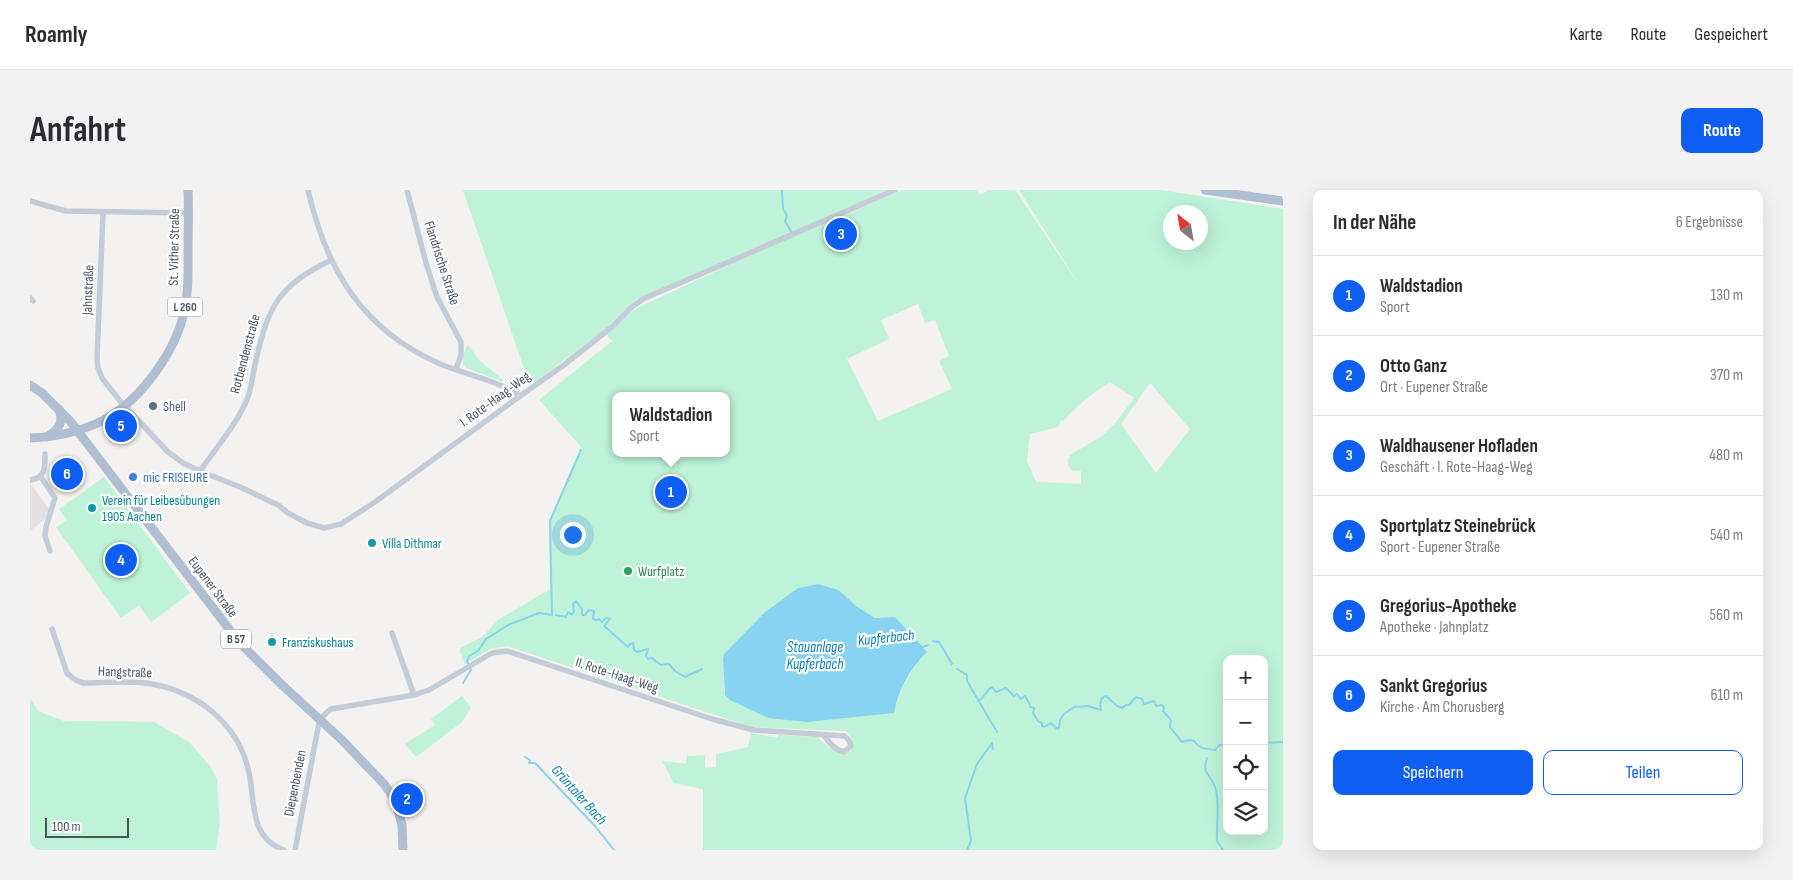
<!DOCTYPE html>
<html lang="de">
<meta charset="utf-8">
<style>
body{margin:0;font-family:"Sofia Sans Condensed",sans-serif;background:#f2f2f3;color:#2b2b33}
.controls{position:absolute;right:15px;bottom:15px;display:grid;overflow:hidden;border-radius:10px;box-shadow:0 5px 20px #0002}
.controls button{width:45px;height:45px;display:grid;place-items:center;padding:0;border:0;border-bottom:1px solid #e1e1e2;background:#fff;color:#2b2b33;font:25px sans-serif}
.compass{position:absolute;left:1133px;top:15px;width:45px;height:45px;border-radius:50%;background:#fff;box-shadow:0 5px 20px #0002;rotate:329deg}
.scale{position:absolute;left:15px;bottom:12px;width:84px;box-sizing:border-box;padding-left:5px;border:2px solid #485360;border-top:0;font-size:14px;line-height:18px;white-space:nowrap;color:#485360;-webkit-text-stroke:4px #fff;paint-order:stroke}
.you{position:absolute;left:542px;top:344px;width:18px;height:18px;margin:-12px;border:4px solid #fff;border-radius:50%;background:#1a73e8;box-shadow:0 0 0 8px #1a73e833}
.badge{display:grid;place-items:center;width:32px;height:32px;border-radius:50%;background:#0e5ef2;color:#fff;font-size:16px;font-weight:700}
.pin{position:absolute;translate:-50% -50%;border:2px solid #fff;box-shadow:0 1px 5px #0006}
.popup{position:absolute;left:582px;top:202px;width:118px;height:65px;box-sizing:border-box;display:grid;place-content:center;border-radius:10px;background:#fff;filter:drop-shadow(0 1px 4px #0005);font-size:16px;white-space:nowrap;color:#7c7c81}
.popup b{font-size:19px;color:#2b2b33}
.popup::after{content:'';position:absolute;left:50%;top:100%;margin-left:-10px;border:10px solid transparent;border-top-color:#fff}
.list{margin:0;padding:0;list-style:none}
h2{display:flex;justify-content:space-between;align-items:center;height:65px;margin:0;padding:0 20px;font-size:21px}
h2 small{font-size:16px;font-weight:400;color:#7c7c81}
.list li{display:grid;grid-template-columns:32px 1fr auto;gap:15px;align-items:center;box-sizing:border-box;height:80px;padding:0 20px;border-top:1px solid #e1e1e2}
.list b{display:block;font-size:19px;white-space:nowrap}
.list p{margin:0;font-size:16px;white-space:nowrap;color:#7c7c81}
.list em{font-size:16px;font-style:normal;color:#7c7c81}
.actions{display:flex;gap:10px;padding:15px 20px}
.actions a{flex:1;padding:11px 0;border:1px solid #0e5ef2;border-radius:10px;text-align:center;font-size:18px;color:#0e5ef2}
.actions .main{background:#0e5ef2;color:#fff}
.icon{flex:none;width:28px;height:28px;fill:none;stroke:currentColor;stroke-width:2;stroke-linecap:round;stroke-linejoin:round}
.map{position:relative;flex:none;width:1253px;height:660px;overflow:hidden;border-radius:10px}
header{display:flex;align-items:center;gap:30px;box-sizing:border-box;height:70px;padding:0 25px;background:#fff;border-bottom:1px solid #e1e1e2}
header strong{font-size:24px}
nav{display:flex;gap:28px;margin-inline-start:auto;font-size:18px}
.intro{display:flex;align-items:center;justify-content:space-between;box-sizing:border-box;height:120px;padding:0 30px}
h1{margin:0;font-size:35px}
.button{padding:12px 22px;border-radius:10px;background:#0e5ef2;color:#fff;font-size:18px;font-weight:700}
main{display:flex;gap:30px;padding:0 30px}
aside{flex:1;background:#fff;border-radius:10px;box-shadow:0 5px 20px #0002}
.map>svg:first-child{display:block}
.education{fill:#e2e0e0}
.green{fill:#bef3d7;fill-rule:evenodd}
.water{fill:#89d3f2}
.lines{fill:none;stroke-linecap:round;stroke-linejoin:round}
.stream{stroke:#89d3f2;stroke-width:2}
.street{stroke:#c4ccd7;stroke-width:5.5}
.primary{stroke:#b0bed1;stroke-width:9}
.service-dot{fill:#5c6f8a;stroke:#fff;stroke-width:2}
.shop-dot{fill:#3f7fe0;stroke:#fff;stroke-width:2}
.culture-dot{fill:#0f9aa8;stroke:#fff;stroke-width:2}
.leisure-dot{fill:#2e9e5b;stroke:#fff;stroke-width:2}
.labels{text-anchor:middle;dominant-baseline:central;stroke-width:4.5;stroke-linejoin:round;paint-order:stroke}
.shield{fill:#fff;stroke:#7f8790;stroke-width:1}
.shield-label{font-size:12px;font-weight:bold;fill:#485360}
.street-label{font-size:14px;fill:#485360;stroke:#fff}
.service-label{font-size:14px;fill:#4e5e75;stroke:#fff;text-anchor:start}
.shop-label{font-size:14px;fill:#366cbe;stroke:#fff;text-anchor:start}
.culture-label{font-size:14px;fill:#0d838f;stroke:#fff;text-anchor:start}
.leisure-label{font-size:14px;fill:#27864d;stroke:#fff;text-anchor:start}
.water-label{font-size:15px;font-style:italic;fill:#047db0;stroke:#fff}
</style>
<header>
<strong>Roamly</strong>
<nav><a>Karte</a><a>Route</a><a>Gespeichert</a></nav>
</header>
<div class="intro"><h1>Anfahrt</h1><a class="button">Route</a></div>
<main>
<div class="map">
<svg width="1253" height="660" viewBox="0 0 1253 660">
<rect width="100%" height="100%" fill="#f4f1f1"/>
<path class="education" d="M0,293L19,319L16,328L0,341Z"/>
<g class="green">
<path d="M433,0H860L607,109L573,141L500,196Z"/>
<path d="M872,0H946L950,5L959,0H985L1052,99L989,0H1131L1253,19V660H673V599L644,593L632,571L656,574L657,566L675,565V578L686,577V564L718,557L721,543L747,548L749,545L787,547L799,557L814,564L821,561C824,552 822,548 816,541L721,537L477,456L460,459L435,474L430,462V458L452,447L468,430L520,399L519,331L550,259L552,258L509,210L582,151L577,145L603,121L609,117L766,44L822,22ZM1140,22H1170V52H1140ZM888,114L895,133L905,130L919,166L909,171L922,199L848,231L817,169L859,149L851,130ZM1080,192L1104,208L1086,232L1072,246L1040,265L1038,269V276L1043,281H1051V294L1006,292L997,271L1000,244L1028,237L1031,230L1033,231C1047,216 1062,203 1080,192ZM1120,193L1160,239L1126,283L1091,234ZM586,206H696V263H586ZM788,394L809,400L826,416L845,428L865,427L896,462C881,480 869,500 863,523L848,524L694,501V464L735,422L768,398ZM1197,469H1234V641H1197Z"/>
<path d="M438,155L450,171L473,190V192L436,178L433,174C433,168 434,159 438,155Z"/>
<path d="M74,287L160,403L121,432L109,415L91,428L26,337L37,330L29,319Z"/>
<path d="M432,506L441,518L432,532L386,567L375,554L405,535L401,529Z"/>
<path d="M0,508L8,521L34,531L124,532L159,552L180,576L187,589L190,634L186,660H0Z"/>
</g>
<path class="water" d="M788,394L809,400L826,416L845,428L865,427L897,462C880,479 868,500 864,523L777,532L738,528L700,510L695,505L693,469L694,464L735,422L768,398Z"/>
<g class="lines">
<g class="stream">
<path d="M752,0L753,19L757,26L755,31L762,43"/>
<path d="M526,425L536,427L538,422L542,425L544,421L543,414L546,411L552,419V425H555L559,420L564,421L563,429L566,430L569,429L572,432L576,428L580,429L574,436L598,457L600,454L603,453L604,460L607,462L618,459L616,466L618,469L622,468L631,475L639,474L645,481L655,487L672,479"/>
<path d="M903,451L909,452L922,474"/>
<path d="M890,458L898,455"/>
<path d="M927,479L937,485V491L967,542"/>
<path d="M433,493L441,480L437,471L439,466L448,461L456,449L478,435L509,423L522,425L520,331L551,260"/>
<path d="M948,511C954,509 956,500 962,497L966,502L976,498L984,506L987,504L991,509L995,506L1000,515V517L1004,518L1003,523L1008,531L1012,533V536L1014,537L1021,533L1027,539L1029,538L1030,530L1034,524L1044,517L1058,516L1071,520L1070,514L1072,508L1076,506L1087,516L1092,518L1096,515H1099L1106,507L1112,509L1114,514L1124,511L1126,516L1132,515L1134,518L1133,521L1141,530L1140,537L1152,552L1160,550L1164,551C1170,559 1176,559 1185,560L1189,555H1192"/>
<path d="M962,553L963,559"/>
<path d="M1234,553L1253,552"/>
<path d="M495,567L500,570L499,573H505L565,636L584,660"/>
<path d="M1177,568C1171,585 1183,586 1186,600C1190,617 1186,634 1187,651L1193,660"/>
<path d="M937,660L941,651L935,608L947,574L962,553"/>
</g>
<g class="street">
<path d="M278,0C296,79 332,139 408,173C435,185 465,189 490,206"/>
<path d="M377,0L396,73L407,107L431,152V165L426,179"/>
<path d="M0,11L36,21L158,23"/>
<path d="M73,23L67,168L68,178L72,188L90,211L138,262L153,273L170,281L210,297L248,315L258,323L277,333L294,338L311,334L345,312L490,206L534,175L583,136L602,117L613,109L865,0"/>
<path d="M0,108L3,111"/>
<path d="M170,281C185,259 208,233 218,207C222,195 223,182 226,170C239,114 249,96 301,70"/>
<path d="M11,287L25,308L16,337L15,346L20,361"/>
<path d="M0,290C16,288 15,277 15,264"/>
<path d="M22,439L37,483C42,488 46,491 53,493C75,493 100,490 122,494C167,502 206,532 218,578C226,608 217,647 254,660"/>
<path d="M362,443L384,505"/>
<path d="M265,660L288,538C290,529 293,525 301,519L384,505L399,500L462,463L477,461L682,529L724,540L815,546L820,552L821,556L814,562C804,559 799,553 794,545"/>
</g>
<g class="primary">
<path d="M1175,0L1253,11"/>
<path d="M0,195L12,203L40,231L209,452L251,494L312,550L354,594L363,607L369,624L372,635L373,660"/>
<path d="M17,247C29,239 34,233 29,219"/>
<path d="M0,248C26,247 50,242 74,230C112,209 147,160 155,118C159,99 158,81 158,61C158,41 159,20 158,0"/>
</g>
</g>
<circle class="service-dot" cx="123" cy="216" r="5"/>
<circle class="shop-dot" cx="103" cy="287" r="5"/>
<g class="culture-dot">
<circle cx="62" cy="318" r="5"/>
<circle cx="342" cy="353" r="5"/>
<circle cx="242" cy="452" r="5"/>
</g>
<circle class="leisure-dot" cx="598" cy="381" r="5"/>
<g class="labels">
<g class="shield">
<rect x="137.5" y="107.5" width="35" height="19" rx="4"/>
<rect x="191" y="439.5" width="30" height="19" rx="4"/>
</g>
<g class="shield-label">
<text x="155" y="117">L 260</text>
<text x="206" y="449">B 57</text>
</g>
<g class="street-label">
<text transform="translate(144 57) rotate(-89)">St. Vither Straße</text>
<text transform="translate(412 73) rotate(72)">Flandrische Straße</text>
<text transform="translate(58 100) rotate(-88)">Jahnstraße</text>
<text transform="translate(215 164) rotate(-75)">Rotbendenstraße</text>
<text transform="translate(465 209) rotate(-36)">I. Rote-Haag-Weg</text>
<text transform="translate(183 397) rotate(53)">Eupener Straße</text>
<text transform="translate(95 482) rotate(2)">Hangstraße</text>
<text transform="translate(587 485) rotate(18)">II. Rote-Haag-Weg</text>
<text transform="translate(265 593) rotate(-79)">Diepenbenden</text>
</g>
<g class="service-label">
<text x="133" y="216">Shell</text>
</g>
<g class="shop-label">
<text x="113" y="287">mic FRISEURE</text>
</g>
<g class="culture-label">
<text x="72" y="310">Verein für Leibesübungen<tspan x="72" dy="16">1905 Aachen</tspan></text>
<text x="352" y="353">Villa Dithmar</text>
<text x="252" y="452">Franziskushaus</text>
</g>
<g class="leisure-label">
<text x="608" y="381">Wurfplatz</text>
</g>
<g class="water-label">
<text transform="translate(856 448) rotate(-6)">Kupferbach</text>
<text x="785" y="457">Stauanlage<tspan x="785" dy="17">Kupferbach</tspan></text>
<text transform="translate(549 605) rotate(48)">Grüntaler Bach</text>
</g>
</g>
</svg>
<div class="controls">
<button>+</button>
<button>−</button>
<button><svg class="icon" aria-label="locate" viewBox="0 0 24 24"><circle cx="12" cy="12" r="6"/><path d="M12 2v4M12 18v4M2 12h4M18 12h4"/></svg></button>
<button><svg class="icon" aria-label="layers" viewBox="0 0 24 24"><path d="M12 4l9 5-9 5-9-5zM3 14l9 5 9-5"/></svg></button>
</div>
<svg class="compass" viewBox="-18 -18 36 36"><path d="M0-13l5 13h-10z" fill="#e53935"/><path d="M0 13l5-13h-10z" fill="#7c7c81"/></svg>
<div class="scale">100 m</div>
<div class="you"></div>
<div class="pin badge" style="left:641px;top:302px">1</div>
<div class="popup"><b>Waldstadion</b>Sport</div>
<div class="pin badge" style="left:377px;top:609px">2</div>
<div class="pin badge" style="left:811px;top:44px">3</div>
<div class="pin badge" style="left:91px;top:370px">4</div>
<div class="pin badge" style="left:91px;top:236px">5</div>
<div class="pin badge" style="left:37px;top:284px">6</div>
</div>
<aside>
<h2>In der Nähe<small>6 Ergebnisse</small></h2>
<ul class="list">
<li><span class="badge">1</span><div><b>Waldstadion</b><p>Sport</p></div><em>130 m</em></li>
<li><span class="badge">2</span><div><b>Otto Ganz</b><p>Ort · Eupener Straße</p></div><em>370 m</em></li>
<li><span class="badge">3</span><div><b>Waldhausener Hofladen</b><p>Geschäft · I. Rote-Haag-Weg</p></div><em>480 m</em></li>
<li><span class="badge">4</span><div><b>Sportplatz Steinebrück</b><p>Sport · Eupener Straße</p></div><em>540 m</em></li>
<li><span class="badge">5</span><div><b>Gregorius-Apotheke</b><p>Apotheke · Jahnplatz</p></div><em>560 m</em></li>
<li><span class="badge">6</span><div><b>Sankt Gregorius</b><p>Kirche · Am Chorusberg</p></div><em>610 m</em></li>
</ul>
<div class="actions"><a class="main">Speichern</a><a>Teilen</a></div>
</aside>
</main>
